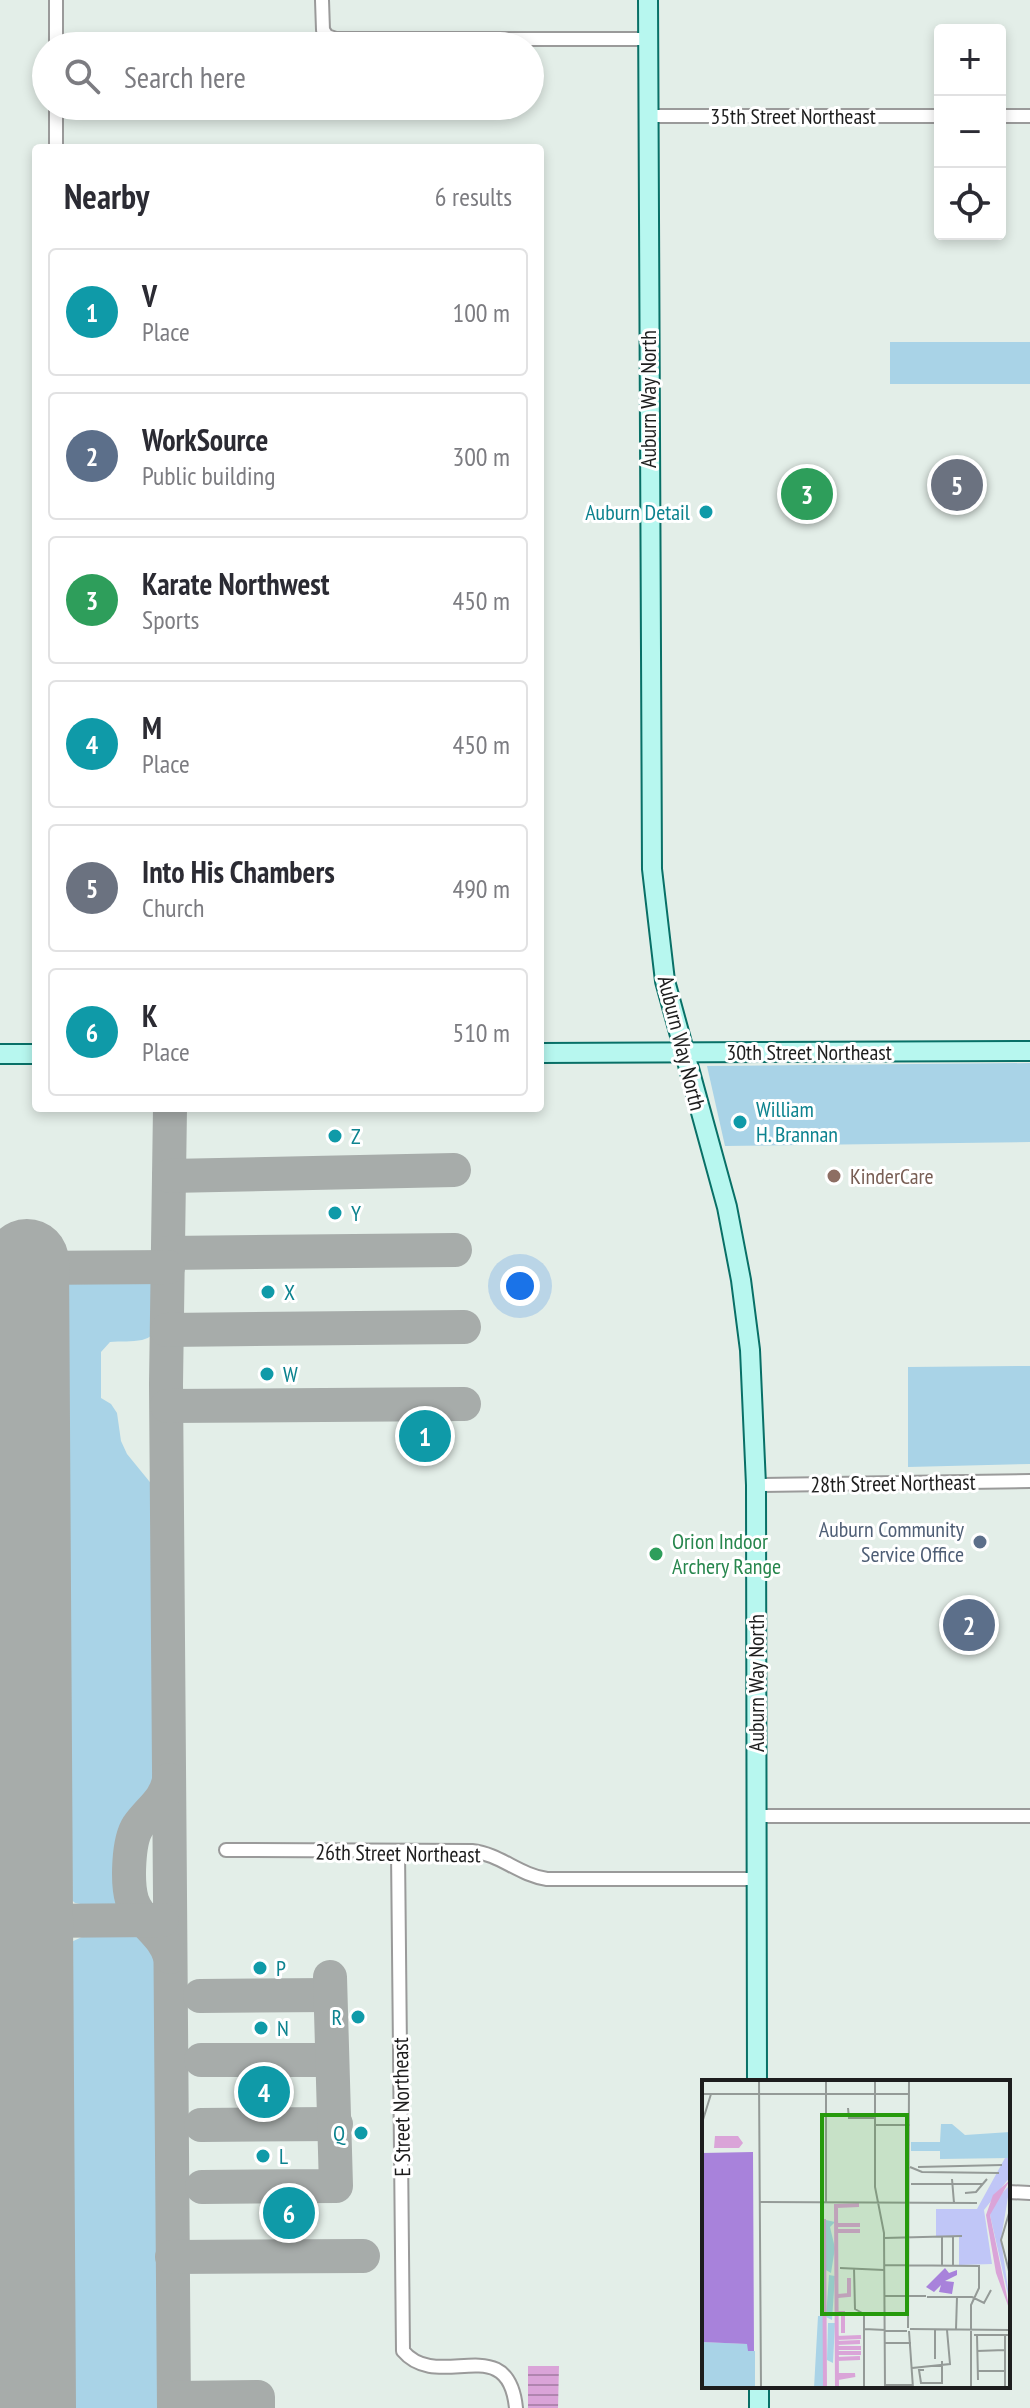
<!DOCTYPE html>
<meta charset="utf-8">
<style>
body{margin:0;font-family:"PT Sans Narrow",sans-serif;background:#f7f7f7;color:#2b2b33}
.controls{position:absolute;right:24px;top:24px;display:grid;overflow:hidden;border-radius:8px;box-shadow:0 4px 12px #0003}
.controls button{width:72px;height:72px;display:grid;place-items:center;padding:0;border:0;border-bottom:2px solid #e1e1e2;background:#fff;color:#2b2b33;font:40px sans-serif}
.you{position:absolute;left:520px;top:1286px;width:28px;height:28px;margin:-20px;border:6px solid #fff;border-radius:50%;background:#1a73e8;box-shadow:0 0 0 12px #1a73e833}
.badge{display:grid;place-items:center;width:52px;height:52px;border-radius:50%;background:#2a701f;color:#fff;font-size:26px;font-weight:700}
.pin{position:absolute;translate:-50% -50%;border:4px solid #fff;box-shadow:0 2px 8px #0006}
.list{margin:0;padding:0;list-style:none}
h2{display:flex;justify-content:space-between;align-items:center;height:104px;margin:0;padding:0 32px;font-size:34px}
h2 small{font-size:26px;font-weight:400;color:#7c7c81}
.list li{display:grid;grid-template-columns:52px 1fr auto;gap:24px;align-items:center;box-sizing:border-box;height:128px;margin:0 16px 16px;padding:0 16px;border:2px solid #e1e1e2;border-radius:8px}
.list b{display:block;font-size:30px;white-space:nowrap}
.list p{margin:0;font-size:26px;white-space:nowrap;color:#7c7c81}
.list em{font-size:26px;font-style:normal;color:#7c7c81}
.icon{flex:none;width:44px;height:44px;fill:none;stroke:currentColor;stroke-width:2;stroke-linecap:round;stroke-linejoin:round}
.map{position:relative;flex:none;width:1030px;height:2408px;overflow:hidden}
.search{position:absolute;background:#fff;box-shadow:0 4px 12px #0003;left:32px;top:32px;width:512px;height:88px;display:flex;align-items:center;gap:20px;box-sizing:border-box;padding:0 28px;border-radius:44px;color:#7c7c81;font-size:30px}
.panel{position:absolute;background:#fff;box-shadow:0 4px 12px #0003;left:32px;top:144px;width:512px;height:968px;border-radius:8px}
.map>svg:first-child{display:block}
.grass{fill:#a9d3e7}
.water{fill:url(#water-rules)}
.lines{fill:none;stroke-linecap:round;stroke-linejoin:round}
.taxiway{stroke:#a7acaa;stroke-width:34}
.runway{stroke:#a7acaa;stroke-width:84}
.street-casing{stroke:#9a9a9a;stroke-width:16}
.secondary-casing{stroke:#087067;stroke-width:22}
.street{stroke:#fff;stroke-width:12}
.secondary{stroke:#b7f7ef;stroke-width:18}
.culture-dot{fill:#0f9aa8;stroke:#fff;stroke-width:3}
.education-dot{fill:#8d6e63;stroke:#fff;stroke-width:3}
.service-dot{fill:#5c6f8a;stroke:#fff;stroke-width:3}
.leisure-dot{fill:#2e9e5b;stroke:#fff;stroke-width:3}
.labels{text-anchor:middle;dominant-baseline:central;stroke-width:6;stroke-linejoin:round;paint-order:stroke}
.street-label{font-size:22px;fill:#1d1d1d;stroke:#fff}
.culture-label{font-size:22px;fill:#0d838f;stroke:#fff;text-anchor:start}
.education-label{font-size:22px;fill:#785e54;stroke:#fff;text-anchor:start}
.service-label{font-size:22px;fill:#4e5e75;stroke:#fff;text-anchor:end}
.leisure-label{font-size:22px;fill:#27864d;stroke:#fff;text-anchor:start}
.inset-river{fill:none;stroke:#daa4d8;stroke-width:4}
.inset-road{fill:none;stroke:#949a97;stroke-width:2}
.view{fill:#269a0c;fill-opacity:0.15;stroke:#269a0c;stroke-width:4}
.inset-edge{fill:none;stroke:#1d1d1d;stroke-width:4}
</style>
<div class="map">
<svg width="1030" height="2408" viewBox="0 0 1030 2408">
<defs>
<pattern id="water-rules" width="6" height="5" patternUnits="userSpaceOnUse" patternTransform="scale(2)"><rect width="6" height="5" fill="#daa4d8"/><path d="M0 2.5h6" fill="none" stroke="#b085af"/></pattern>
</defs>
<rect width="100%" height="100%" fill="#e3eee8"/>
<g class="grass">
<rect x="890" y="342" width="140" height="42"/>
<path d="M1030,1063V1142L725,1146L707,1066Z"/>
<path d="M91,1272L123,1273L160,1279C165,1300 169,1333 142,1340C132,1342 120,1341 110,1342L101,1352V1398L111,1404L117,1413L121,1441L127,1454L158,1492L161,1777C157,1800 135,1809 127,1829C118,1851 126,1881 123,1905L111,1910L75,1903L61,1890L56,1877L50,1447L52,1277Z"/>
<path d="M1030,1366V1464L908,1467V1367Z"/>
<path d="M106,1931C128,1933 145,1932 159,1951L165,2408H59L57,1971L65,1945L86,1935Z"/>
</g>
<path class="water" d="M528,2366H559L558,2408H528Z"/>
<g class="lines">
<g class="taxiway">
<path d="M170,1108L166,1384L174,2408"/>
<path d="M169,1176L454,1170"/>
<path d="M168,1253L455,1250"/>
<path d="M27,1268L168,1267"/>
<path d="M167,1330L464,1327"/>
<path d="M167,1406L464,1404"/>
<path d="M169,1780C165,1801 150,1809 138,1826C128,1841 127,1883 132,1900C139,1923 164,1933 170,1957"/>
<path d="M30,1921L162,1920"/>
<path d="M200,1996L330,1995"/>
<path d="M201,2060H331"/>
<path d="M201,2125L336,2124"/>
<path d="M202,2187L336,2186L330,1977"/>
<path d="M172,2257L363,2256"/>
<path d="M174,2398L258,2397V2408"/>
</g>
<path class="runway" d="M27,1261L34,2408"/>
<g class="street-casing">
<g id="street">
<path d="M56,0V46"/>
<path d="M322,0L323,30L327,36L336,39H648"/>
<path d="M647,116H940"/>
<path d="M1000,116H1030"/>
<path d="M56,148V106"/>
<path d="M756,1485L1030,1481"/>
<path d="M755,1816H1030"/>
<path d="M226,1850L472,1851C500,1854 519,1875 547,1879H756"/>
<path d="M398,1851L403,2351C438,2393 508,2329 516,2408"/>
<path d="M1008,2192L1030,2193"/>
</g>
</g>
<g class="secondary-casing">
<g id="secondary">
<path d="M648,0L652,869L665,981L727,1207L741,1280L750,1350L756,1485L757,2082"/>
<path d="M540,1053L1030,1051"/>
<path d="M0,1054H36"/>
<path d="M759,2386V2408"/>
</g>
</g>
<use href="#street" class="street"/>
<use href="#secondary" class="secondary"/>
</g>
<g class="culture-dot">
<circle cx="706" cy="512" r="8"/>
<circle cx="740" cy="1122" r="8"/>
<circle cx="335" cy="1136" r="8"/>
<circle cx="335" cy="1213" r="8"/>
<circle cx="268" cy="1292" r="8"/>
<circle cx="267" cy="1374" r="8"/>
<circle cx="260" cy="1968" r="8"/>
<circle cx="358" cy="2017" r="8"/>
<circle cx="261" cy="2028" r="8"/>
<circle cx="361" cy="2133" r="8"/>
<circle cx="263" cy="2156" r="8"/>
</g>
<circle class="education-dot" cx="834" cy="1176" r="8"/>
<circle class="service-dot" cx="980" cy="1542" r="8"/>
<circle class="leisure-dot" cx="656" cy="1554" r="8"/>
<g class="labels">
<g class="street-label">
<text x="793" y="116">35th Street Northeast</text>
<text transform="translate(648 399) rotate(-90)">Auburn Way North</text>
<text transform="translate(682 1043) rotate(76)">Auburn Way North</text>
<text x="809" y="1052">30th Street Northeast</text>
<text transform="translate(893 1483) rotate(-1)">28th Street Northeast</text>
<text transform="translate(756 1683) rotate(-90)">Auburn Way North</text>
<text transform="translate(398 1853) rotate(1)">26th Street Northeast</text>
<text transform="translate(401 2107) rotate(-91)">E Street Northeast</text>
</g>
<g class="culture-label">
<text x="690" y="512" text-anchor="end">Auburn Detail</text>
<text x="756" y="1109">William<tspan x="756" dy="25">H. Brannan</tspan></text>
<text x="351" y="1136">Z</text>
<text x="351" y="1213">Y</text>
<text x="284" y="1292">X</text>
<text x="283" y="1374">W</text>
<text x="276" y="1968">P</text>
<text x="342" y="2017" text-anchor="end">R</text>
<text x="277" y="2028">N</text>
<text x="345" y="2133" text-anchor="end">Q</text>
<text x="279" y="2156">L</text>
</g>
<g class="education-label">
<text x="850" y="1176">KinderCare</text>
</g>
<g class="service-label">
<text x="964" y="1529">Auburn Community<tspan x="964" dy="25">Service Office</tspan></text>
</g>
<g class="leisure-label">
<text x="672" y="1541">Orion Indoor<tspan x="672" dy="25">Archery Range</tspan></text>
</g>
</g>
<g transform="translate(702 2080)">
<rect width="308" height="308" fill="#e3eee8"/>
<path d="M239,44H250L263,55L308,52V78L238,79V71H209V62H238ZM124,140L133,142L128,147L133,168L129,193L124,190ZM127,195L133,196L130,240L124,237ZM116,236H121V308H112ZM126,243H133L131,283L125,280ZM0,262L46,264V271H53V308H0Z" fill="#a9d3e7"/>
<path d="M303,78H308V97L282,130L290,184L257,185V157H234V129H275ZM308,105L299,159L308,223L288,135L292,121Z" fill="#c0c6f7"/>
<path d="M51,72L52,271H46L45,264L0,262V73ZM243,188L247,193L255,190V195L243,201L252,202L250,214L237,212L239,205L232,212L224,207Z" fill="#a882db"/>
<path d="M36,56L41,63L37,68H12L13,56ZM308,100L288,135L308,231L294,193L284,135L291,115Z" fill="#daa4d8"/>
<path class="inset-river" d="M122,139L123,308M133,145H158M133,151H158M136,216L147,215V198M134,233H141V253M134,258L159,257M134,263L158,262M134,268H159M134,273H159M134,279L158,278M134,295H153L136,298M135,308L134,126L157,125"/>
<path class="inset-road" d="M57,0L59,308M124,0V122M173,0V107L182,153L183,308M0,14H207M146,28L147,38H173M0,43L9,14M173,45H208M208,87L220,92L297,93M216,87L300,85M250,99L252,123M209,104H281M263,113L274,112L285,99M58,122L275,123M308,130L299,160L308,195M240,157V185M251,157V185M182,158L260,156M182,185L277,186V208L269,225V308M138,188L182,190M152,188L153,229L162,234V308M182,216H224M225,217H270L282,223L289,210M206,248L207,0M162,249L205,251M208,249L308,250M254,249L255,217M207,251L211,308M272,255H307M275,255L276,300M182,263H209M275,271L303,270M233,279V250M210,288L248,284L245,250M222,290H217L219,303H240V281M276,291H303M183,305H210M59,307L89,308M303,308V255"/>
<path class="view" d="M120,35H205V234H120Z"/>
<rect width="308" height="308" class="inset-edge"/>
</g>
</svg>
<div class="controls">
<button>+</button>
<button>−</button>
<button><svg class="icon" aria-label="locate" viewBox="0 0 24 24"><circle cx="12" cy="12" r="6"/><path d="M12 2v4M12 18v4M2 12h4M18 12h4"/></svg></button>
</div>
<div class="you"></div>
<div class="pin badge" style="left:425px;top:1436px;background:#0f9aa8">1</div>
<div class="pin badge" style="left:969px;top:1625px;background:#5c6f8a">2</div>
<div class="pin badge" style="left:807px;top:494px;background:#2e9e5b">3</div>
<div class="pin badge" style="left:264px;top:2092px;background:#0f9aa8">4</div>
<div class="pin badge" style="left:957px;top:485px;background:#6b7280">5</div>
<div class="pin badge" style="left:289px;top:2213px;background:#0f9aa8">6</div>
<div class="search"><svg class="icon" aria-label="search" viewBox="0 0 24 24"><circle cx="10" cy="10" r="6"/><path d="M15 15l6 6"/></svg>Search here</div>
<section class="panel">
<h2>Nearby<small>6 results</small></h2>
<ul class="list">
<li><span class="badge" style="background:#0f9aa8">1</span><div><b>V</b><p>Place</p></div><em>100 m</em></li>
<li><span class="badge" style="background:#5c6f8a">2</span><div><b>WorkSource</b><p>Public building</p></div><em>300 m</em></li>
<li><span class="badge" style="background:#2e9e5b">3</span><div><b>Karate Northwest</b><p>Sports</p></div><em>450 m</em></li>
<li><span class="badge" style="background:#0f9aa8">4</span><div><b>M</b><p>Place</p></div><em>450 m</em></li>
<li><span class="badge" style="background:#6b7280">5</span><div><b>Into His Chambers</b><p>Church</p></div><em>490 m</em></li>
<li><span class="badge" style="background:#0f9aa8">6</span><div><b>K</b><p>Place</p></div><em>510 m</em></li>
</ul>
</section>
</div>
